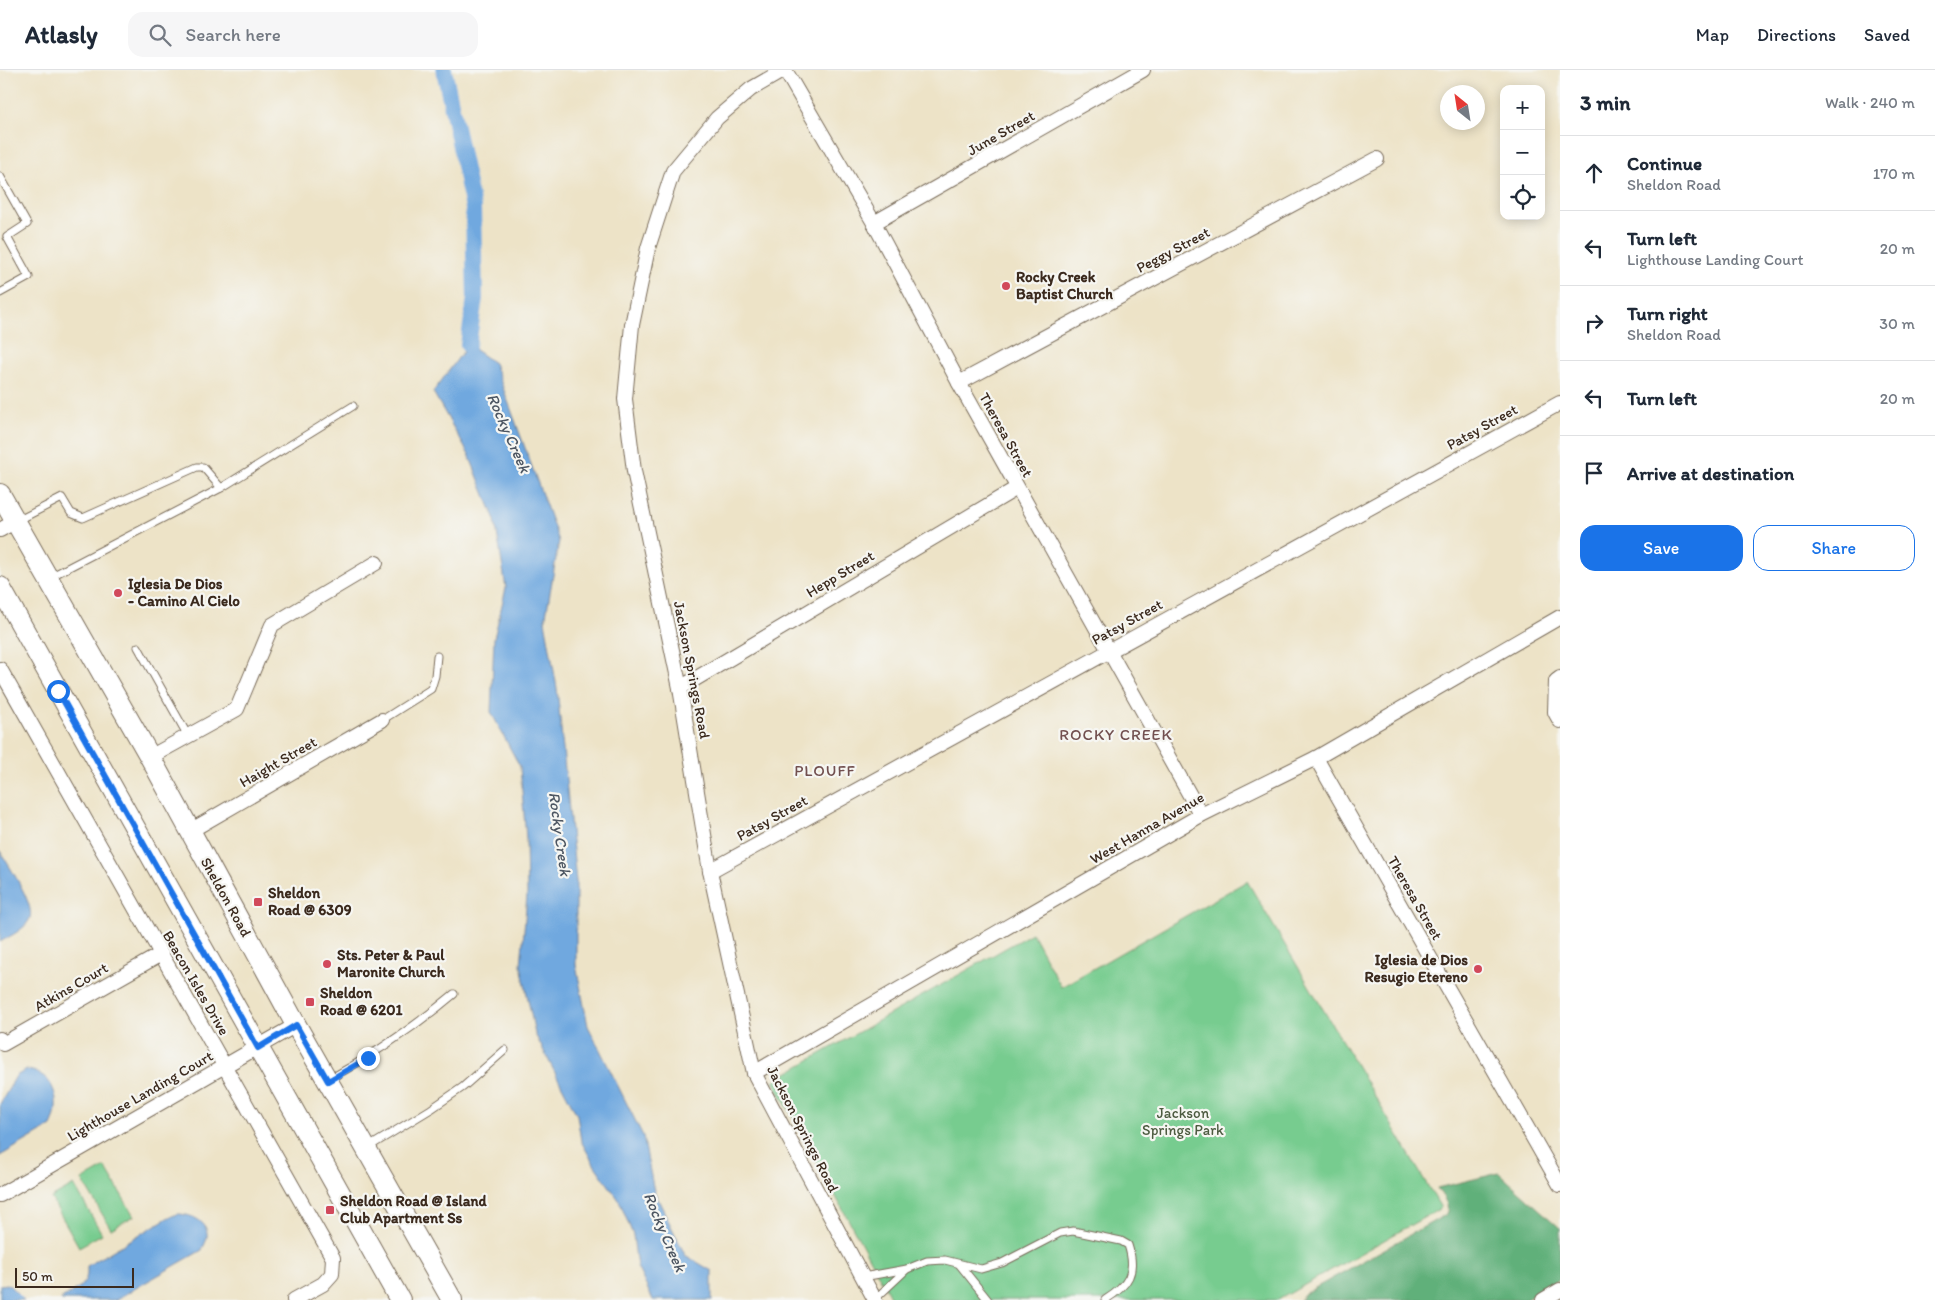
<!DOCTYPE html>
<meta charset="utf-8">
<style>
body{margin:0;font-family:Itim,sans-serif;background:#f6f6f7;color:#1f2937}
.controls{position:absolute;right:15px;top:15px;display:grid;overflow:hidden;border-radius:10px;box-shadow:0 2px 12px #0003}
.controls button{width:45px;height:45px;display:grid;place-items:center;padding:0;border:0;border-bottom:1px solid #e0e1e3;background:#fff;color:#1f2937;font:25px sans-serif}
.compass{position:absolute;left:1440px;top:15px;width:45px;height:45px;border-radius:50%;background:#fff;box-shadow:0 2px 12px #0003;rotate:330deg}
.scale{position:absolute;left:15px;bottom:12px;width:119px;box-sizing:border-box;padding-left:5px;border:2px solid #3b2a1e;border-top:0;font-size:14px;line-height:18px;white-space:nowrap;color:#3b2a1e;-webkit-text-stroke:4px #f6f6f2;paint-order:stroke}
.stop{position:absolute;width:15px;height:15px;margin:-11px;border:4px solid #1a73e8;border-radius:50%;background:#fff}
.stop.end{background:#1a73e8;border-color:#fff;box-shadow:0 1px 5px #0008}
.list{margin:0;padding:0;list-style:none}
h2{display:flex;justify-content:space-between;align-items:center;height:65px;margin:0;padding:0 20px;font-size:21px}
h2 small{font-size:16px;font-weight:400;color:#747a83}
.list li{display:grid;grid-template-columns:32px 1fr auto;gap:15px;align-items:center;box-sizing:border-box;height:75px;padding:0 20px;border-top:1px solid #e0e1e3}
.list b{display:block;font-size:19px;white-space:nowrap}
.list p{margin:0;font-size:16px;white-space:nowrap;color:#747a83}
.list em{font-size:16px;font-style:normal;color:#747a83}
.actions{display:flex;gap:10px;padding:15px 20px}
.actions a{flex:1;padding:11px 0;border:1px solid #1a73e8;border-radius:15px;text-align:center;font-size:18px;color:#1a73e8}
.actions .main{background:#1a73e8;color:#fff}
.icon{flex:none;width:28px;height:28px;fill:none;stroke:currentColor;stroke-width:2;stroke-linecap:round;stroke-linejoin:round}
.map{position:relative;flex:none;width:1560px;height:1230px;overflow:hidden}
header{display:flex;align-items:center;gap:30px;box-sizing:border-box;height:70px;padding:0 25px;background:#fff;border-bottom:1px solid #e0e1e3}
header strong{font-size:24px}
nav{display:flex;gap:28px;margin-inline-start:auto;font-size:18px}
.search{width:350px;height:45px;background:#f6f6f7;display:flex;align-items:center;gap:12px;box-sizing:border-box;padding:0 18px;border-radius:15px;color:#747a83;font-size:19px}
main{display:flex}
aside{flex:1;background:#fff}
.map>svg:first-child{display:block}
.green{fill:#77cc8f;stroke:#597b56}
.forest{fill:#61b07a;stroke:#4e6d4c}
.water{fill:#6fa8df;stroke:#55697e}
.lines{fill:none;stroke-linecap:round;stroke-linejoin:round}
.canal{stroke:#6fa8df;stroke-width:16}
.lane-casing{stroke:#796b59;stroke-width:9}
.street-casing{stroke:#796b59;stroke-width:16}
.secondary-casing{stroke:#796b59;stroke-width:22}
.lane{stroke:#fff;stroke-width:7}
.street{stroke:#fff;stroke-width:14}
.secondary{stroke:#fff;stroke-width:20}
.route{stroke:#1a73e8;stroke-width:6}
.poi-dot{fill:#d1495b;stroke:#f6f6f2;stroke-width:2}
.labels{text-anchor:middle;dominant-baseline:central;stroke-width:4.5;stroke-linejoin:round;paint-order:stroke}
.street-label{font-size:15px;fill:#3b2a1e;stroke:#f6f6f2}
.poi-label{font-size:15px;font-weight:bold;fill:#3b2a1e;stroke:#f6f6f2;text-anchor:start}
.park-label{font-size:15px;fill:#4d5b40;stroke:#f6f6f2}
.water-label{font-size:16px;font-style:italic;fill:#4d5662;stroke:#f6f6f2}
.neighbourhood-label{font-size:16px;letter-spacing:1px;fill:#72504f;stroke:#f6f6f2}
</style>
<header>
<strong>Atlasly</strong>
<div class="search"><svg class="icon" aria-label="search" viewBox="0 0 24 24"><circle cx="10" cy="10" r="6"/><path d="M15 15l6 6"/></svg>Search here</div>
<nav><a>Map</a><a>Directions</a><a>Saved</a></nav>
</header>
<main>
<div class="map">
<svg width="1560" height="1230" viewBox="0 0 1560 1230">
<rect width="100%" height="100%" fill="#f6f6f2"/>
<filter id="ink" filterUnits="userSpaceOnUse"><feTurbulence type="fractalNoise" baseFrequency=".02" numOctaves="2"/><feDisplacementMap in="SourceGraphic" scale="10" xChannelSelector="R" yChannelSelector="G"/><feConvolveMatrix kernelMatrix="1 2 1 2 8 2 1 2 1" color-interpolation-filters="sRGB"/></filter>
<filter id="wash" filterUnits="userSpaceOnUse"><feTurbulence type="fractalNoise" baseFrequency=".0096" numOctaves="4" result="noise"/><feDisplacementMap in="SourceGraphic" scale="20" xChannelSelector="R" yChannelSelector="G"/><feGaussianBlur stdDeviation="1.12" result="paint"/><feColorMatrix in="noise" values="0 0 0 0 0 0 0 0 0 0 0 0 0 0 0 0 0 1.4 0 .05"/><feComposite in="paint" operator="in"/></filter>
<g filter="url(#wash)">
<rect width="100%" height="100%" fill="#ede3c7"/>
<g class="green">
<path d="M1247,811L1441,1138L1278,1230H892L773,1011L1032,863L1061,917Z"/>
<path d="M105,1097L134,1146L111,1159L82,1110Z"/>
<path d="M74,1115L102,1164L79,1177L51,1128Z"/>
</g>
<path class="forest" d="M1499,1103L1560,1158V1209L1525,1230H1300L1306,1223L1445,1145C1452,1136 1442,1126 1437,1118Z"/>
<g class="water">
<path d="M468,275L494,293L559,471L545,551L557,618L576,811V895L588,956L643,1066L654,1121L685,1185L712,1201V1230H653L637,1197L633,1165L619,1130L595,1096L581,1071L577,1045L535,964L521,895L527,825L526,768L520,697L491,642L494,568L506,518L495,450L469,385L433,322Z"/>
<path d="M0,781C7,793 35,834 30,848C26,859 10,866 0,872Z"/>
<path d="M26,1000C54,1002 63,1032 51,1056L0,1086V1034L16,1006Z"/>
<path d="M178,1144C189,1144 206,1150 207,1163C208,1169 204,1175 202,1180L115,1230H60C69,1224 86,1216 87,1204C87,1201 87,1198 87,1196L169,1147Z"/>
<path d="M8,1214L24,1230H0V1215Z"/>
</g>
<g class="lines">
<path class="canal" d="M444,0L473,138L475,228L468,275"/>
</g>
</g>
<g filter="url(#ink)">
<g class="lines">
<g class="lane-casing">
<g id="lane">
<path d="M0,106L27,154L7,167L29,207L0,223"/>
<path d="M221,418L353,336"/>
<path d="M17,451L62,428L71,443L83,448L197,397H203L221,418L50,507"/>
<path d="M138,577L188,666"/>
<path d="M382,650L431,619L435,606L437,586"/>
<path d="M328,1010C373,985 415,957 454,924"/>
<path d="M367,1078L431,1039L463,1017L505,980"/>
<path d="M959,1194L988,1230"/>
<path d="M907,1199L927,1191L945,1190L981,1199L1002,1193L1060,1163L1073,1161L1121,1171L1128,1175C1137,1202 1129,1215 1105,1230"/>
<path d="M863,1207L907,1199L874,1230"/>
</g>
</g>
<g class="street-casing">
<g id="street">
<path d="M784,0L751,19L717,48L673,101L648,178L632,255L625,329L634,401L680,618L710,801L754,1003L875,1230"/>
<path d="M785,0L874,153L959,313L1201,745"/>
<path d="M874,153L1143,0"/>
<path d="M959,313L1377,89"/>
<path d="M0,460L16,451"/>
<path d="M0,599L333,1188L332,1204L323,1214L294,1230"/>
<path d="M1560,608L1556,611L1555,642L1560,651"/>
<path d="M680,618L1017,418"/>
<path d="M150,687L237,639L272,555L376,493"/>
<path d="M1316,688L1560,1115"/>
<path d="M190,761L382,650"/>
<path d="M710,801L1560,333"/>
<path d="M0,969L3,974L161,884"/>
<path d="M754,1003L1201,745L1316,688L1560,547"/>
<path d="M0,1125L296,955"/>
<path d="M1543,1230L1560,1220"/>
</g>
</g>
<g class="secondary-casing">
<g id="secondary">
<path d="M0,424L150,687L296,955L452,1230"/>
<path d="M0,517L400,1230"/>
</g>
</g>
<use href="#lane" class="lane"/>
<use href="#street" class="street"/>
<use href="#secondary" class="secondary"/>
</g>
</g>
<g class="lines" filter="url(#ink)">
<path class="route" d="M58,621L258,978L296,955L328,1011L368,988"/>
</g>
<g class="poi-dot">
<circle cx="1006" cy="216" r="5"/>
<circle cx="118" cy="523" r="5"/>
<rect x="253" y="827" width="10" height="10" rx="2.5"/>
<circle cx="327" cy="894" r="5"/>
<circle cx="1478" cy="899" r="5"/>
<rect x="305" y="927" width="10" height="10" rx="2.5"/>
<rect x="325" y="1135" width="10" height="10" rx="2.5"/>
</g>
<g class="labels">
<g class="street-label">
<text transform="translate(1001 63) rotate(-30)">June Street</text>
<text transform="translate(1173 180) rotate(-28)">Peggy Street</text>
<text transform="translate(1482 357) rotate(-29)">Patsy Street</text>
<text transform="translate(1006 365) rotate(61)">Theresa Street</text>
<text transform="translate(840 504) rotate(-31)">Hepp Street</text>
<text transform="translate(1127 552) rotate(-29)">Patsy Street</text>
<text transform="translate(692 600) rotate(79)">Jackson Springs Road</text>
<text transform="translate(278 692) rotate(-30)">Haight Street</text>
<text transform="translate(772 748) rotate(-29)">Patsy Street</text>
<text transform="translate(1147 758) rotate(-30)">West Hanna Avenue</text>
<text transform="translate(226 827) rotate(61)">Sheldon Road</text>
<text transform="translate(1415 828) rotate(60)">Theresa Street</text>
<text transform="translate(196 913) rotate(60)">Beacon Isles Drive</text>
<text transform="translate(71 917) rotate(-30)">Atkins Court</text>
<text transform="translate(140 1026) rotate(-30)">Lighthouse Landing Court</text>
<text transform="translate(803 1059) rotate(63)">Jackson Springs Road</text>
</g>
<g class="poi-label">
<text x="1016" y="207">Rocky Creek<tspan x="1016" dy="17">Baptist Church</tspan></text>
<text x="128" y="514">Iglesia De Dios<tspan x="128" dy="17">- Camino Al Cielo</tspan></text>
<text x="268" y="823">Sheldon<tspan x="268" dy="17">Road @ 6309</tspan></text>
<text x="337" y="885">Sts. Peter &amp; Paul<tspan x="337" dy="17">Maronite Church</tspan></text>
<text x="1468" y="890" text-anchor="end">Iglesia de Dios<tspan x="1468" dy="17">Resugio Etereno</tspan></text>
<text x="320" y="923">Sheldon<tspan x="320" dy="17">Road @ 6201</tspan></text>
<text x="340" y="1131">Sheldon Road @ Island<tspan x="340" dy="17">Club Apartment Ss</tspan></text>
</g>
<g class="park-label">
<text x="1183" y="1043">Jackson<tspan x="1183" dy="17">Springs Park</tspan></text>
</g>
<g class="water-label">
<text transform="translate(509 363) rotate(66)">Rocky Creek</text>
<text transform="translate(560 764) rotate(82)">Rocky Creek</text>
<text transform="translate(665 1162) rotate(67)">Rocky Creek</text>
</g>
<g class="neighbourhood-label">
<text x="1116" y="664">ROCKY CREEK</text>
<text x="825" y="700">PLOUFF</text>
</g>
</g>
</svg>
<div class="controls">
<button>+</button>
<button>−</button>
<button><svg class="icon" aria-label="locate" viewBox="0 0 24 24"><circle cx="12" cy="12" r="6"/><path d="M12 2v4M12 18v4M2 12h4M18 12h4"/></svg></button>
</div>
<svg class="compass" viewBox="-18 -18 36 36"><path d="M0-13l5 13h-10z" fill="#e53935"/><path d="M0 13l5-13h-10z" fill="#747a83"/></svg>
<div class="scale">50 m</div>
<div class="stop" style="left:58px;top:621px"></div>
<div class="stop end" style="left:368px;top:988px"></div>
</div>
<aside>
<h2>3 min<small>Walk · 240 m</small></h2>
<ul class="list">
<li><svg class="icon" aria-label="ahead" viewBox="0 0 24 24"><path d="M12 20V5M6 11l6-6 6 6"/></svg><div><b>Continue</b><p>Sheldon Road</p></div><em>170 m</em></li>
<li><svg class="icon" aria-label="left" viewBox="0 0 24 24"><path d="M17 20v-9H6M10 6l-5 5 5 5"/></svg><div><b>Turn left</b><p>Lighthouse Landing Court</p></div><em>20 m</em></li>
<li><svg class="icon" aria-label="right" viewBox="0 0 24 24"><path d="M7 20v-9h11M14 6l5 5-5 5"/></svg><div><b>Turn right</b><p>Sheldon Road</p></div><em>30 m</em></li>
<li><svg class="icon" aria-label="left" viewBox="0 0 24 24"><path d="M17 20v-9H6M10 6l-5 5 5 5"/></svg><div><b>Turn left</b></div><em>20 m</em></li>
<li><svg class="icon" aria-label="arrive" viewBox="0 0 24 24"><path d="M6 21V4h12l-3 4 3 4H6"/></svg><div><b>Arrive at destination</b></div></li>
</ul>
<div class="actions"><a class="main">Save</a><a>Share</a></div>
</aside>
</main>
